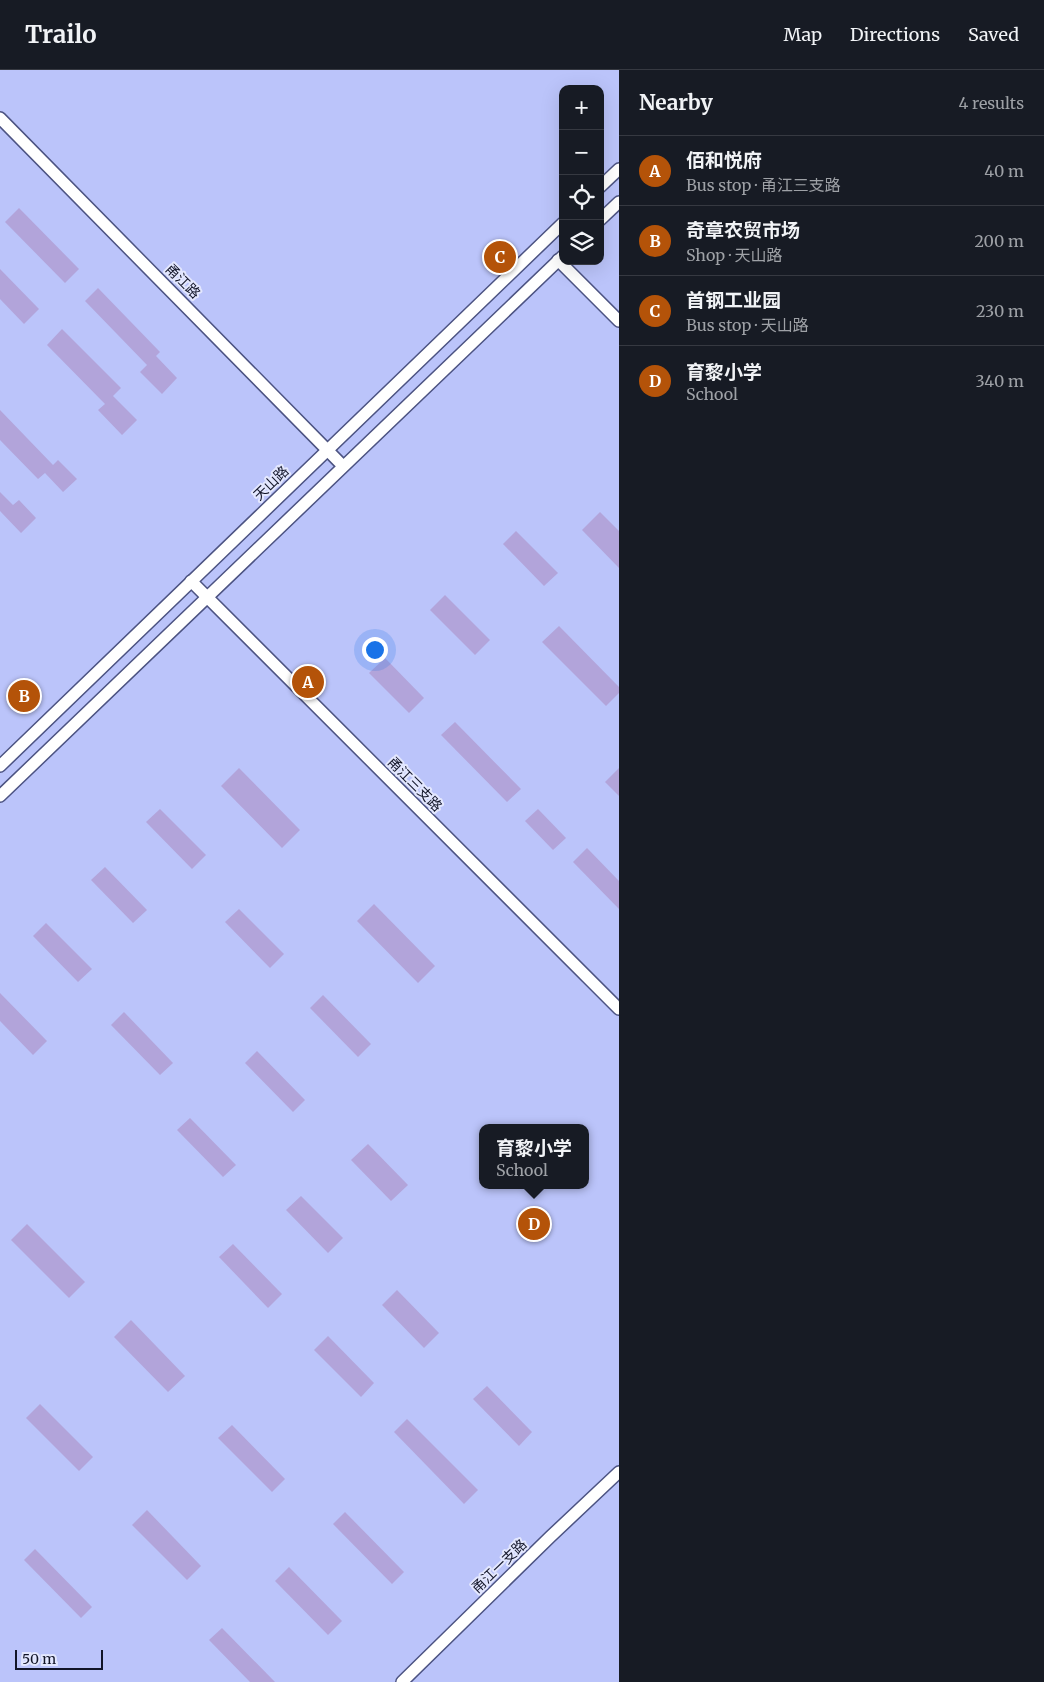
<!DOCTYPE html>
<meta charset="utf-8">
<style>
body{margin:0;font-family:Merriweather,"Noto Sans SC",serif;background:#20242c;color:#f1f3f6}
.controls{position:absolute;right:15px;top:15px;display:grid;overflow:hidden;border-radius:10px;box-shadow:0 5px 20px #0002}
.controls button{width:45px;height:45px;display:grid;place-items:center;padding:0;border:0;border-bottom:1px solid #363941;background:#171b24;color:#f1f3f6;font:25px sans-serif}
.scale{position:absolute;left:15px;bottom:12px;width:88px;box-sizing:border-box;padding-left:5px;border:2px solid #121528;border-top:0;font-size:14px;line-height:18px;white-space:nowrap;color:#121528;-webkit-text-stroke:4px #e3e7fe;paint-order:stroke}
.you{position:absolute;left:374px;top:579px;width:18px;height:18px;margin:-12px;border:4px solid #fff;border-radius:50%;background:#1a73e8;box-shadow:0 0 0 8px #1a73e833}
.badge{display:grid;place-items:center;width:32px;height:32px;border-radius:50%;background:#b45309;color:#fff;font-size:16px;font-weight:700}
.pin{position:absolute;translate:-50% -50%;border:2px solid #fff;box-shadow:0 1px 5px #0006}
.popup{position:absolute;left:479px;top:1054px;width:110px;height:65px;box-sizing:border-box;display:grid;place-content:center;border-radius:10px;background:#171b24;filter:drop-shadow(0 1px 4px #0005);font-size:16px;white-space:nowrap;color:#9ea1a6}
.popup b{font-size:19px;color:#f1f3f6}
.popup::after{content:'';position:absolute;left:50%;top:100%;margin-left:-10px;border:10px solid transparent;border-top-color:#171b24}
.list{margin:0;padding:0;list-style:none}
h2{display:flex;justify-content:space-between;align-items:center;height:65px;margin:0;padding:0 20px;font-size:21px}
h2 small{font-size:16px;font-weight:400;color:#9ea1a6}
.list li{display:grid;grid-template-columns:32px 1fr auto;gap:15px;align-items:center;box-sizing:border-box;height:70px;padding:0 20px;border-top:1px solid #363941}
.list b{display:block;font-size:19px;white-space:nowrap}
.list p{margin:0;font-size:16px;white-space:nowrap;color:#9ea1a6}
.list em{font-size:16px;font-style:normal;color:#9ea1a6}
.icon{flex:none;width:28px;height:28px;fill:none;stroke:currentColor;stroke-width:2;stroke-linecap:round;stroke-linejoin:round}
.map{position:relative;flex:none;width:619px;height:1612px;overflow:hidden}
header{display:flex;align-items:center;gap:30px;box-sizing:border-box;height:70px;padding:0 25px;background:#171b24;border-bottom:1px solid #363941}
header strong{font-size:24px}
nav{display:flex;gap:28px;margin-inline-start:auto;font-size:18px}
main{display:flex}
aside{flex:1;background:#171b24}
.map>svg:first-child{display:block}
.building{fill:#b2a4da}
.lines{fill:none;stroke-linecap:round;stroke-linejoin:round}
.minor-casing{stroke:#4c5382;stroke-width:14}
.minor{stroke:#fff;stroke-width:11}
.labels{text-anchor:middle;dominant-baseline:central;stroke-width:4;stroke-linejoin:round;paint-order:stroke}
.street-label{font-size:14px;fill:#121528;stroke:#e3e7fe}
</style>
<header>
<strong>Trailo</strong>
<nav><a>Map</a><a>Directions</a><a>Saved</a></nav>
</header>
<main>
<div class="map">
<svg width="619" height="1612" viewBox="0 0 619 1612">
<rect width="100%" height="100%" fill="#bbc4fa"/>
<g class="building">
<path d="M19,138L79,199L65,213L5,152Z"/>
<path d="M0,199L39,239L24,254L0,229Z"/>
<path d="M98,218L160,282L156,286L177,308L162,324L140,302L147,295L85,231Z"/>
<path d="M62,259L121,318L113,326L137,350L122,365L98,340L105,334L47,275Z"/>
<path d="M0,340L53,395L58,390L77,409L63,422L45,403L38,409L0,370Z"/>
<path d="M0,422L13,435L19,430L36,448L21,463L0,441Z"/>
<path d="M600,442L619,461V498L582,460Z"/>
<path d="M516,461L558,503L544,516L503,474Z"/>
<path d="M445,525L490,570L475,585L430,540Z"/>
<path d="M559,556L619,617V623L606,636L542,572Z"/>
<path d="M385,588L424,628L409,643L369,603Z"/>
<path d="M455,652L521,719L507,732L441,665Z"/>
<path d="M239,698L300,760L282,778L221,716Z"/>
<path d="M619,698V726L605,712Z"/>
<path d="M160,739L206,785L192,799L146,752Z"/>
<path d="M538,739L566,768L553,780L525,751Z"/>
<path d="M587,778L619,811V839L573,792Z"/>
<path d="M105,797L147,840L133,853L91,810Z"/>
<path d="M374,834L435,896L418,913L357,851Z"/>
<path d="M239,839L284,884L270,898L225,852Z"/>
<path d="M46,853L92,899L78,912L33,866Z"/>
<path d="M0,923L47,971L33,985L0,951Z"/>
<path d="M323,925L371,974L358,987L310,938Z"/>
<path d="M124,942L173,993L160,1005L111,955Z"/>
<path d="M257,981L305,1030L293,1042L245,993Z"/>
<path d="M190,1048L236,1095L223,1107L177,1060Z"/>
<path d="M368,1074L408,1115L391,1131L351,1090Z"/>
<path d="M301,1126L343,1168L328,1183L286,1140Z"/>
<path d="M27,1154L85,1212L69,1228L11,1170Z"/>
<path d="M233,1174L282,1224L268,1238L219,1187Z"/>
<path d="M397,1220L439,1263L424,1278L382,1235Z"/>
<path d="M131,1250L185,1306L168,1322L114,1267Z"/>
<path d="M328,1266L374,1313L361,1327L314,1280Z"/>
<path d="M487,1316L532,1362L519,1376L473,1329Z"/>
<path d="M40,1334L93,1387L79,1401L26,1348Z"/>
<path d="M407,1349L478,1420L464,1434L394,1362Z"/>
<path d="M232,1355L285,1409L272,1422L218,1368Z"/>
<path d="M147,1440L201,1496L187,1510L132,1455Z"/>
<path d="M345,1442L404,1502L392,1514L333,1454Z"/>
<path d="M35,1479L92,1537L81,1548L24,1490Z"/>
<path d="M289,1497L342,1551L328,1565L275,1511Z"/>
<path d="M222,1558L275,1612H250L209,1570Z"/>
</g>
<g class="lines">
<g class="minor-casing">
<g id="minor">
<path d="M0,48L343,396"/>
<path d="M600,117L619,99"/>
<path d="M600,150L619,132"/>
<path d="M558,190L619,251"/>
<path d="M191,511L619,939"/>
<path d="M0,696L563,153"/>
<path d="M0,726L563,186"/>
<path d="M402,1612L550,1467L619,1402"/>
</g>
</g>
<use href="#minor" class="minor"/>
</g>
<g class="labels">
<g class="street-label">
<text transform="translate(183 211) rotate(45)">甬江路</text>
<text transform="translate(271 413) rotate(-44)">天山路</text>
<text transform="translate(415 714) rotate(45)">甬江三支路</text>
<text transform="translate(499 1496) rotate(-44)">甬江一支路</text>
</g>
</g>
</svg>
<div class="controls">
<button>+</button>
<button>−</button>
<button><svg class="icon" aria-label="locate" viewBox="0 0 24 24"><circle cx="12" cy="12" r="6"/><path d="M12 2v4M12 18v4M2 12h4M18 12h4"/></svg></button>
<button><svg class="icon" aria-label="layers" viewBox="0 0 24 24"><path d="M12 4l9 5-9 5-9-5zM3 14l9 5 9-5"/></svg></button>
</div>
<div class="scale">50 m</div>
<div class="you"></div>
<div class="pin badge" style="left:308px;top:612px">A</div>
<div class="pin badge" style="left:24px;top:626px">B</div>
<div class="pin badge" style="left:500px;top:187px">C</div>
<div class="pin badge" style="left:534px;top:1154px">D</div>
<div class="popup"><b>育黎小学</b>School</div>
</div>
<aside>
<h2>Nearby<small>4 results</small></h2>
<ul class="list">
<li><span class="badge">A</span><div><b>佰和悦府</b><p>Bus stop · 甬江三支路</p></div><em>40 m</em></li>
<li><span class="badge">B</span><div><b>奇章农贸市场</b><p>Shop · 天山路</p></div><em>200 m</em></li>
<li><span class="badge">C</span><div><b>首钢工业园</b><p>Bus stop · 天山路</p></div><em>230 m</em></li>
<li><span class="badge">D</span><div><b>育黎小学</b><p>School</p></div><em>340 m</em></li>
</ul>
</aside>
</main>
